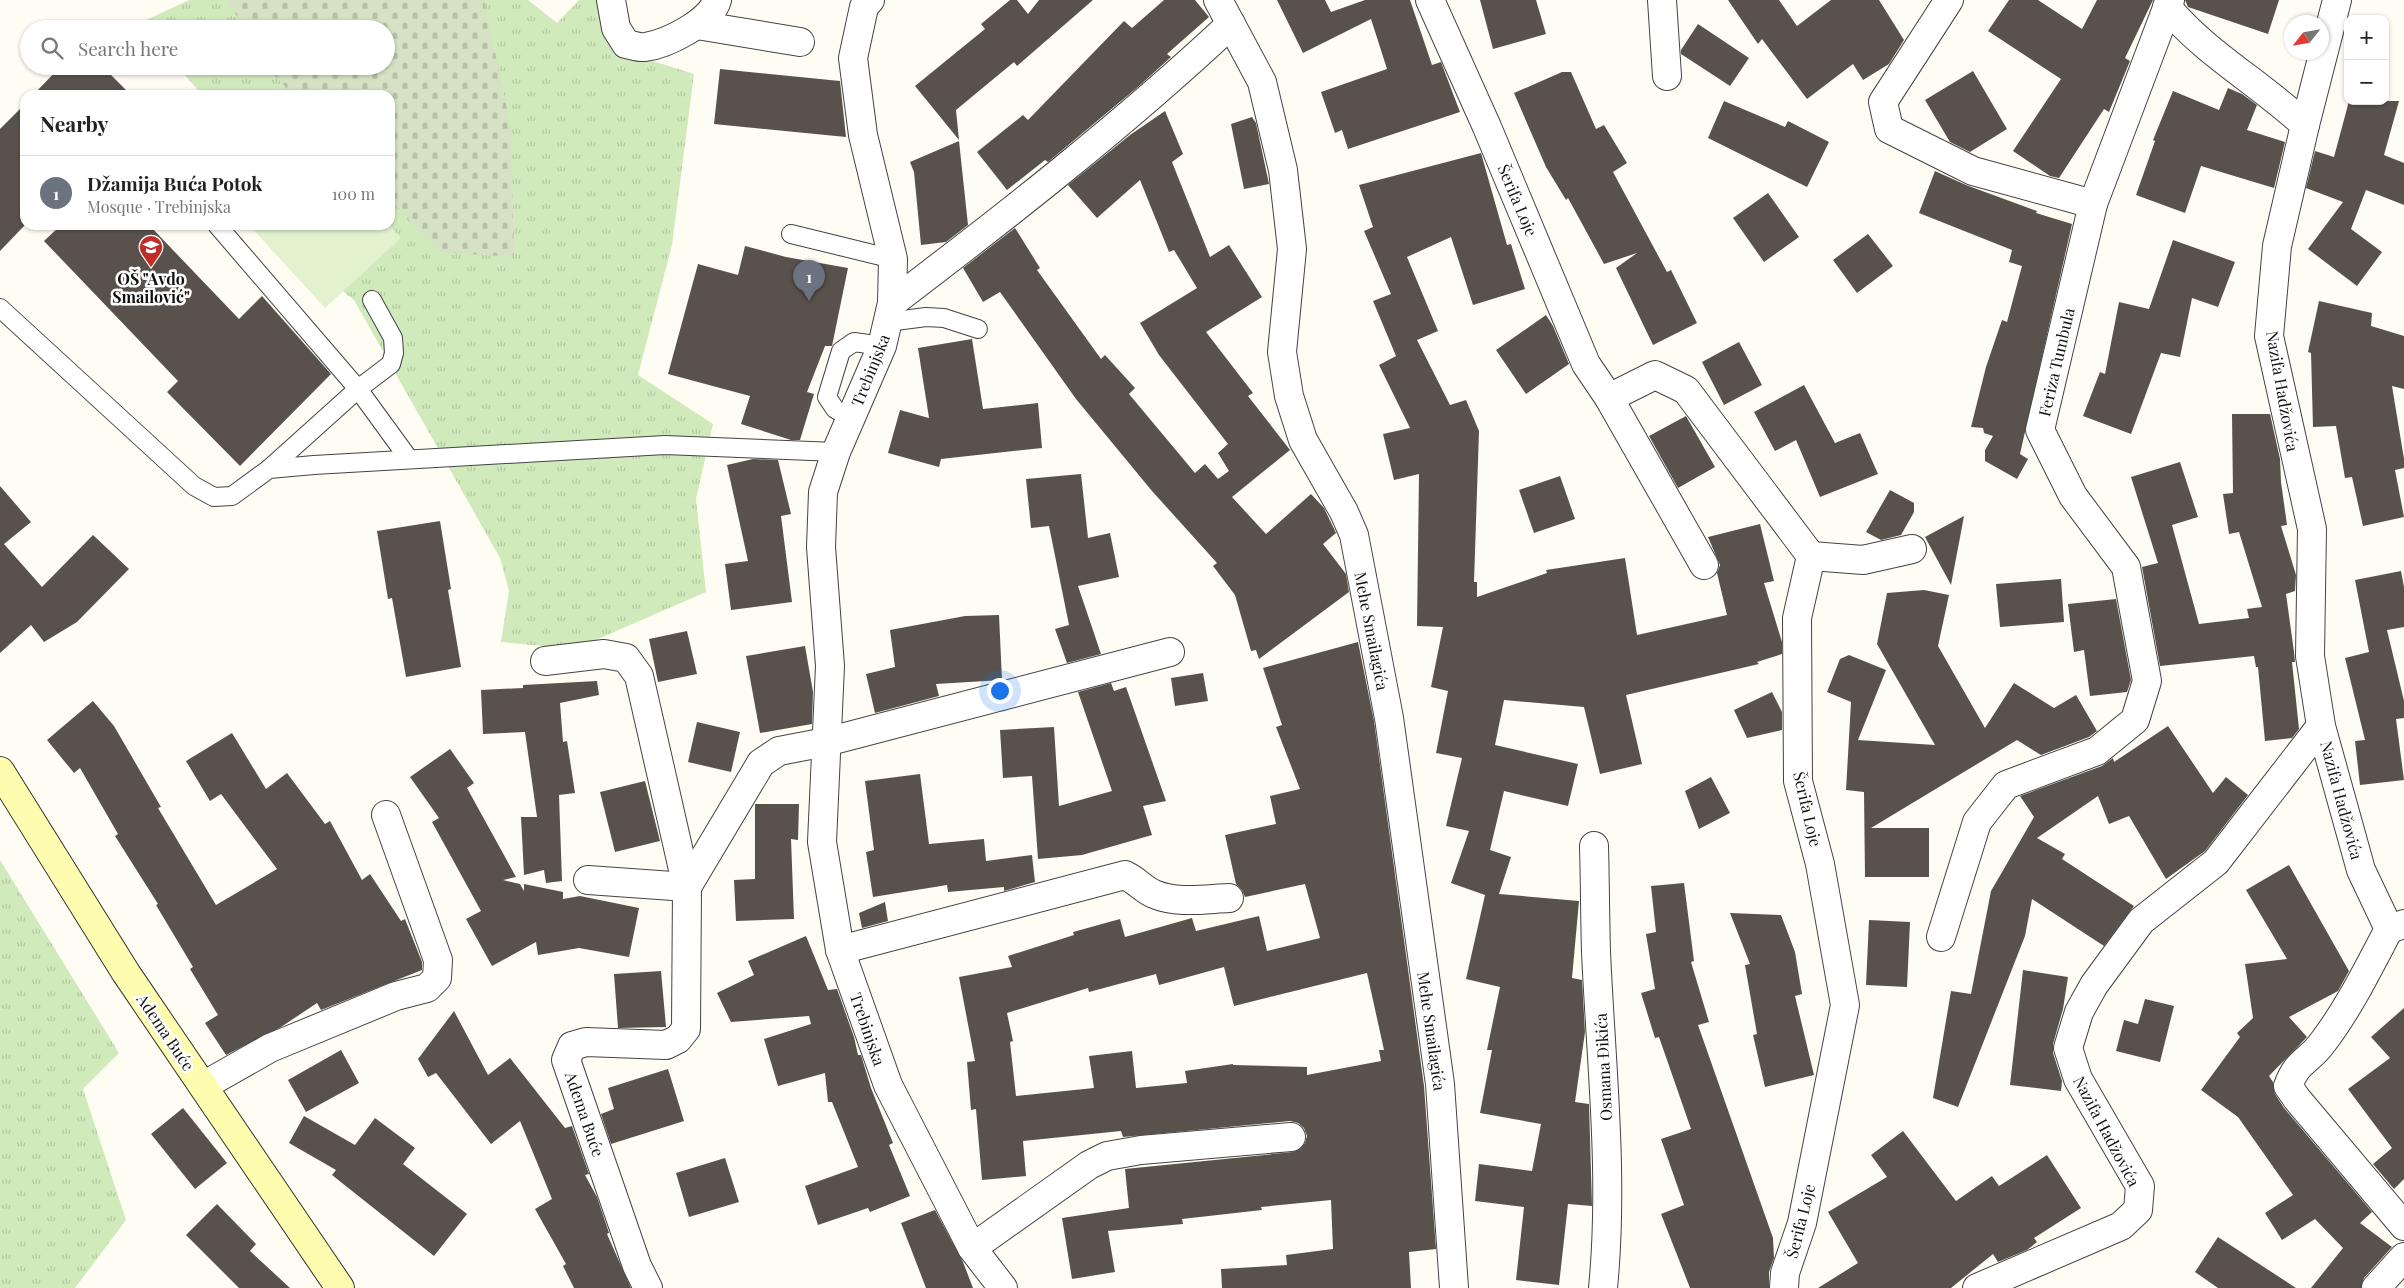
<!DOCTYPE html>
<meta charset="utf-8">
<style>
body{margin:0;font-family:"Playfair Display",serif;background:#f6f6f6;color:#222}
.controls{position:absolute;right:15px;top:15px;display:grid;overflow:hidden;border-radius:10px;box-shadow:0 1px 4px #0004}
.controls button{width:45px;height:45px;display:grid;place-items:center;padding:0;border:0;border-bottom:1px solid #e0e0e0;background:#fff;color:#222;font:25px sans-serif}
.compass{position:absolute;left:2284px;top:15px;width:45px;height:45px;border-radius:50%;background:#fff;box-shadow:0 1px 4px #0004;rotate:239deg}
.you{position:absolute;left:999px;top:690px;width:18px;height:18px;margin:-12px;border:4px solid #fff;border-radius:50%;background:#1a73e8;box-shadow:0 0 0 8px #1a73e833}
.badge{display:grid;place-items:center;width:32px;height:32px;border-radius:50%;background:#c02d28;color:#fff;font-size:16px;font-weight:700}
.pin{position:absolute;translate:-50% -41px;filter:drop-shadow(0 1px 2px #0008)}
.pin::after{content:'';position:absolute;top:26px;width:18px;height:15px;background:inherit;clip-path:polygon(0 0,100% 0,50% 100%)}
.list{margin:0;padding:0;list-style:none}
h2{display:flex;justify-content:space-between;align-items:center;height:65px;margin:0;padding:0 20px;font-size:21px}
h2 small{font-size:16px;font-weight:400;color:#767676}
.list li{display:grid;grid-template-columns:32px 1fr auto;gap:15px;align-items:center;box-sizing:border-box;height:75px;padding:0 20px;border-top:1px solid #e0e0e0}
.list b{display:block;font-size:19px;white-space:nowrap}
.list p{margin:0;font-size:16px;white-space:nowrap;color:#767676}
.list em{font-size:16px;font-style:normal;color:#767676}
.icon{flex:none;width:28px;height:28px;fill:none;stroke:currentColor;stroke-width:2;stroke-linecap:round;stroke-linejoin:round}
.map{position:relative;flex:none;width:2404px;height:1288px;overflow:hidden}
.search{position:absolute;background:#fff;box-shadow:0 1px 4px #0004;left:20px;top:20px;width:375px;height:55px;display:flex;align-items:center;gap:12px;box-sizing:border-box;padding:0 18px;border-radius:28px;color:#767676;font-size:19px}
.panel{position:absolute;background:#fff;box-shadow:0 1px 4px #0004;left:20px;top:90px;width:375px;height:140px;border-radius:15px}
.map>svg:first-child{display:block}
.grass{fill:url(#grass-tufts)}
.cemetery{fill:url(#cemetery-stones)}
.pitch{fill:#e2f1ce}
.building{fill:#59524c;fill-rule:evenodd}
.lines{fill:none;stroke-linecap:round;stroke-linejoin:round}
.lane-casing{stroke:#434343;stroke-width:20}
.street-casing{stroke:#434343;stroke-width:30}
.secondary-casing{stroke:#323232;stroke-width:30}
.lane{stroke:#fff;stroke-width:18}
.street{stroke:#fff;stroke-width:28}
.secondary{stroke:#fefcaf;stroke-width:28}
.labels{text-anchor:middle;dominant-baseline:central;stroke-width:5;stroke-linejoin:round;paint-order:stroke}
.street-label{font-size:16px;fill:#101010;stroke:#fff}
.poi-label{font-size:16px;font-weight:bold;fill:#101010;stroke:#fff}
</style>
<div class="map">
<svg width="2404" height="1288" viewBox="0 0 2404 1288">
<defs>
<pattern id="grass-tufts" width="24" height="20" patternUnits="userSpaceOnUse" patternTransform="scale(1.25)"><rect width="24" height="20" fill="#d0eabc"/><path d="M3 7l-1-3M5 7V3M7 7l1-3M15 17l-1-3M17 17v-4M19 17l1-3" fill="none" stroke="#b2c8a1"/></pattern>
<pattern id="cemetery-stones" width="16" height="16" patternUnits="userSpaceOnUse" patternTransform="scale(1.25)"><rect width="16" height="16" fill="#d5e2c3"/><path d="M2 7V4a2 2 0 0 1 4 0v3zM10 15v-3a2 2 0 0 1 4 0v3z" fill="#b6c1a6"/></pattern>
</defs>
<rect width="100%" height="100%" fill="#fffdf3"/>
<g class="grass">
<path d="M189,0H528L557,23L579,0H612L621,51L694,74L672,245L638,375L713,424L696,499L706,592L575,649L501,642L509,591L500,558L354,300L259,225H390V95H202L177,66H386V29H145L140,23Z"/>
<path d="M0,860L119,1053L83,1089L126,1220L75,1288H0Z"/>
</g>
<path class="cemetery" d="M228,0H484L511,128L514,257L440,252L390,199V95H293L266,66H386V29H244Z"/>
<path class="pitch" d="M249,225H389L401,238L325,308Z"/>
<g class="building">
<path d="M1010,0H1017L1028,14L1039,0H1093L1017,66L1014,62L956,110L959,140L915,86L985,29L981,24Z"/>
<path d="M1164,0H1195L1209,17L1167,54L1171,57L1139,86L1048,162L1045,160L1007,190L977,152L1023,115L1028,120L1124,21L1132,28Z"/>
<path d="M1277,0H1325L1331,12L1365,0H1410L1432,65L1441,62L1460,112L1348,149L1342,130L1335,133L1321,92L1387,69L1371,19L1303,53Z"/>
<path d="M1480,0H1536L1546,34L1493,49Z"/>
<path d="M1728,0H1779L1797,26L1831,0H1879L1904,40L1889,64L1863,80L1853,64L1807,99L1762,39L1758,44Z"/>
<path d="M2009,0H2038L2082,29L2097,0H2153L2125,58L2130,61L2109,112L2104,109L2059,178L2050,176L2013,151L2061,79L1988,31Z"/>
<path d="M2185,0H2279L2268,34L2188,7Z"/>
<path d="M1698,24L1749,58L1730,86L1681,54V50Z"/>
<path d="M61,66H102L131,95H33Z"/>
<path d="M720,69L840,81L846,137L714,124Z"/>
<path d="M1973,71L2007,129L1970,152L1950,142L1925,100Z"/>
<path d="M1562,72H1571L1596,129L1604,125L1627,163L1613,172L1667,272L1671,270L1697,323L1653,345L1616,268L1637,253L1604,264L1568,198L1566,200L1546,167L1514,93Z"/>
<path d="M2228,88L2242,94L2257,105L2247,130L2285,142L2274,188L2201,166L2185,213L2136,195L2155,141L2153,140L2173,91L2219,110Z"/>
<path d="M1724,101L1785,127L1788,121L1829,142L1807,187L1708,138Z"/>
<path d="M2349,101H2399L2384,155L2404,163V205L2366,190L2351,229L2382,252L2357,286L2308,249L2343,202L2306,188L2315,151L2334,157Z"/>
<path d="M25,104V225L0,251V129Z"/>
<path d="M1165,111L1183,154L1172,162L1210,257L1229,245L1262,297L1206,332L1253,393L1248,396L1290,450L1232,497L1266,534L1311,494L1324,508L1336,533L1323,544L1346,574L1349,592L1259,659L1256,650L1251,651L1235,595L1213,566L1217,563L1152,491L1076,399L1000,292L983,302L963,268L1015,228L1040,268L1037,270L1101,359L1105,355L1135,388L1129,394L1195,473L1205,464L1218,479L1229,471L1218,453L1228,444L1159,355L1140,323L1197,288L1174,250L1169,252L1140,180L1097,218L1068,185L1130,135Z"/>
<path d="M1252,117L1256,123L1269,184L1244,189L1231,124Z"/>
<path d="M959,141L968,225L946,242L921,245L914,172L910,162Z"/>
<path d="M1481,153L1507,245L1511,244L1525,289L1473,305L1451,237L1407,257L1438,331L1417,340L1450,405L1466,400L1479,431L1474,582H1477V597L1547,573L1546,570L1625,558L1637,635L1727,615L1717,573L1720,565L1708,537L1760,524L1774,581L1764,583L1782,642V654L1757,662L1759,664L1626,695L1642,764L1600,774L1584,707L1504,700L1495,745L1578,764L1568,806L1504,791L1490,850L1511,857L1499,894L1579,901L1572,978L1582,980L1585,1032L1575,1102L1589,1104L1592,1206L1568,1204L1559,1285L1516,1280L1524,1207L1475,1201L1479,1164L1532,1171L1541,1124L1480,1113L1492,1050H1487L1500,987L1466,979L1485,895L1451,883L1469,831L1446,826L1462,758L1436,753L1448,691L1431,687L1443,627L1417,626L1419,474L1394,480L1383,434L1410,428L1379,365L1396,356L1373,301L1391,294L1364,231L1373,227L1359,185Z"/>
<path d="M1935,171L1966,185L2037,211L2036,213L2072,224L2020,454L2028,459L2017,479L1985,461V450L1993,436L1984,433L1983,428L1971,427L1986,367L2002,320L2007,322L2022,266L2009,262L2012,250L1919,213Z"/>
<path d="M1768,193L1799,237L1764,262L1733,218Z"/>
<path d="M61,225H149L239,319L262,296L331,374L240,466L167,392L178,381L44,241Z"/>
<path d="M1868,234L1893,266L1857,293L1833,260Z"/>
<path d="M2173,240L2235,262L2218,307L2192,298L2180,357L2161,353L2131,434L2083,416L2100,372L2105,374L2119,302L2149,309Z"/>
<path d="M745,246L786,257L848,268L832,346H825L807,392L814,394L800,440H791L741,424L750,396L668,374L698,264L738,275Z"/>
<path d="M2319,301L2372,313L2371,326L2404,336V389L2392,386L2404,459V468L2395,470L2404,517L2363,526L2352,477L2345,478L2336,426L2313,427L2311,353L2308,352Z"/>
<path d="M1546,315L1553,326L1569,364L1526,394L1496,350Z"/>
<path d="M972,339L983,409L1038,403L1042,448L941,459L939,467L888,453L900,410L929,418L918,348Z"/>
<path d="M1739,342L1762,385L1724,405L1702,362Z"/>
<path d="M1804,385L1835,443L1860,433L1878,474L1820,497L1796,440L1775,451L1754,412Z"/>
<path d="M2232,414H2270L2280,459L2281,482L2287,525L2281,526L2296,575L2295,591L2286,594L2294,652L2295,662H2292L2299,729L2292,738L2265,741L2258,667H2256L2254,656L2160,666L2142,567L2158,563L2131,477L2180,462L2198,517L2172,525L2199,624L2249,618L2247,609L2262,607L2239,532L2229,534L2223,494L2233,493Z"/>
<path d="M1686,416L1715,467L1678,488L1649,436Z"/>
<path d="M753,459L778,460L791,514L781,516L792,602L731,610L725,564L748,561L727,465Z"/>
<path d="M1081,474L1088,538L1110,533L1119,577L1078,586L1101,654L1067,663L1055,629L1069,625L1049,526L1031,528L1026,479Z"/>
<path d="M1560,476L1575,519L1534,533L1519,490Z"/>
<path d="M0,486L31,522L4,544L42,587L93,535L129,569L77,622L44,642L31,625L0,653Z"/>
<path d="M1890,490L1914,503V512L1901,535L1881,540L1866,532Z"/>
<path d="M1964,516L1951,585L1925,537Z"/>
<path d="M440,521L451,589L448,590L461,667L406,677L392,598L388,599L377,531Z"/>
<path d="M2401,571L2404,587V627L2387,630L2404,701V718L2396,719L2404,780L2360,785L2355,741L2365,740L2345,658L2369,652L2355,580Z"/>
<path d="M2061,579L2064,622L2000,627L1996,584Z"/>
<path d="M1924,590L1949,595L1938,646L1985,728L2014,683L2054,708L2076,695L2097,731L2089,737L2041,755L2017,740L1871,828H1929V877H1865L1864,792L1846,790L1851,702L1827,692L1840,659L1849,655L1886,670L1858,740L1935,745L1877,644L1887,593Z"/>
<path d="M2116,599L2131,680L2127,692L2090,696L2084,650L2074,652L2068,604Z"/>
<path d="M999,615L1002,680L936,684L939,696L875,713L866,674L895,667L890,630L965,616Z"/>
<path d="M687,631L697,674L658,682L649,639Z"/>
<path d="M1358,642L1374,721L1424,1086L1436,1249L1409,1252L1411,1288H1222L1221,1269L1287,1265L1286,1255L1333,1249L1331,1200L1261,1207L1262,1210L1182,1219L1183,1224L1108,1231L1115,1272L1072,1279L1062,1218L1129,1208L1125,1169L1293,1152L1300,1149L1305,1143L1307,1136L1304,1128L1298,1123L1290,1121L1123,1137L1121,1131L1023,1141L1026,1176L982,1180L976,1109L971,1110L967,1062L975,1061L959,977L1012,967L1008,956L1074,935L1073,932L1120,919L1125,937L1192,918L1196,931L1259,916L1267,951L1320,938L1305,884L1245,897L1242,890L1236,884L1225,835L1276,824L1270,796L1300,789L1276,727L1282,725L1263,668ZM1224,967L1234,1006L1367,973L1384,1050H1379L1381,1061L1307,1075V1067L1233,1065V1064L1185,1071L1187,1083L1136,1088L1132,1051L1089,1056L1094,1088L1016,1096L1010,1042L1013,1041L1007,1013L1088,988L1089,992L1156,974L1159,985Z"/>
<path d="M805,646L813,692L812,724L760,733L746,656Z"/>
<path d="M1203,673L1208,701L1175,706L1171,678Z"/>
<path d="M597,681L599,695L560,703L563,742L567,741L575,793L559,795L562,881L546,883L544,870L524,875L521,817H537L525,732L483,734L481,690L523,688V685Z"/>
<path d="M1111,683L1114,691L1126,687L1166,801L1143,806L1152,835L1082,855L1038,859L1032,776L1003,778L1000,730L1054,727L1059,806L1112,791L1078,692Z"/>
<path d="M1772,692L1782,712V730L1747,738L1734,710Z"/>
<path d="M93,701L114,726L161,807L158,808L216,905L277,869L221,794L210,801L186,761L232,733L266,789L287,773L325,824L330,821L362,880L370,874L401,921L405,919L422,962V970L321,1010L317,1003L281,1027L226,1055L205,1023L218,1015L190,969L193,967L156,905L158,904L115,836L118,834L80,768L74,773L47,740Z"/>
<path d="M697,722L740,732L731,772L688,762Z"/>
<path d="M2168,726L2213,793L2226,777L2248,795L2205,851L2166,879L2129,816L2109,824L2098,796L2037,838L2065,854L2062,859L2134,906L2104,946L2032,899L2025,936L1958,1107L1933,1098L1951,991L1971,994L1991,891L2034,817L2020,796L2102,766L2113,758L2114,762Z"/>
<path d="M450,749L474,783L467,788L516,877L503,880L520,884L524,891V884L563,892V899L580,896L639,908L629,957L579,948L538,955L536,942L492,966L466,919L481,911L432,822L439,818L410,777Z"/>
<path d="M920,774L929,844L984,839L986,861L1032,855L1035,882L1004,891V887L948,892L947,885L873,897L866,852L874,850L865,781Z"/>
<path d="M1711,777L1730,813L1699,829L1685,791Z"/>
<path d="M645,781L660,841L615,852L600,792Z"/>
<path d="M755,804H799L798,840L791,839L794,919L736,921L734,880L755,879Z"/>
<path d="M2289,865L2349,971L2338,991L2289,1017L2307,1037L2269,1076L2273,1082L2275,1094L2284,1108L2372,1212L2360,1223L2392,1247L2364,1278L2361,1288H2311L2343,1248L2315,1219L2282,1240L2265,1213L2293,1195L2238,1117L2201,1090L2240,1037L2237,1033L2253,1018L2245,964L2287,959L2246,890Z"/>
<path d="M1684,883L1694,961L1691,962L1709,1022L1698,1025L1773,1238L1774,1258L1769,1272V1288H1690L1661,1214L1684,1205L1661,1139L1691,1129L1659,1037L1655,1038L1641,993L1655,989L1646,934L1656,932L1651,886Z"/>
<path d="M885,902L888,921L862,928L859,913Z"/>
<path d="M1730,913L1781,915L1795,952L1802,994L1795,996L1814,1075L1765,1087L1753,1035L1757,1034L1745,965L1750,964Z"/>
<path d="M1869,920L1910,922L1907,987L1866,985Z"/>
<path d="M806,936L828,990L837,989L854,1037L858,1055H861L871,1088L893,1143L889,1145L910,1196L870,1212L868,1208L818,1225L805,1186L858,1167L832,1102H828L825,1073L778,1086L764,1039L811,1024L809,1016L731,1022L717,993L754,975L748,961Z"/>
<path d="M2023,970L2068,977L2063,1009L2053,1044V1053L2062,1081L2061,1091L2010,1085Z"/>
<path d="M661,971L666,1027L618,1028L614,974Z"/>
<path d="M2145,999L2174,1006L2160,1062L2116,1051L2124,1020L2138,1024Z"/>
<path d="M2404,1008V1179L2394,1189L2373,1164L2392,1148L2348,1089L2390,1058L2371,1037Z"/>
<path d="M454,1011L488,1075L510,1058L565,1128L572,1126L589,1174L585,1175L597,1197L609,1233L607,1234L631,1288H574L563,1266L566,1264L535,1209L552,1199L520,1121L491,1144L436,1073L428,1077L418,1059Z"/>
<path d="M341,1050L359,1083L306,1112L288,1080Z"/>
<path d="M668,1069L684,1121L611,1144L601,1114L614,1109L608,1088Z"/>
<path d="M183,1108L227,1163L195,1189L151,1134Z"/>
<path d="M304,1116L355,1145L375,1118L415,1148L403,1164L467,1214L434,1256L332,1175L336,1170L289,1143Z"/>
<path d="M1903,1131L1956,1201L1992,1176L1999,1186L2047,1155L2081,1208L2034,1238L2037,1242L2027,1250L1998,1262L1993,1254L1951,1288H1818L1858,1263L1828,1212L1887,1177L1871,1155Z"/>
<path d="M725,1158L739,1202L689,1217L676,1173Z"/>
<path d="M217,1204L256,1244L250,1251L290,1288H239L186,1235Z"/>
<path d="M935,1210L963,1262L973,1288H926L901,1223Z"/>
<path d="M2218,1237L2296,1288H2218L2195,1272Z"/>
</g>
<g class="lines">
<g class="lane-casing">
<g id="lane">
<path d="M217,225L358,389L409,459"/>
<path d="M791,234L893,259"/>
<path d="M0,308L194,486L214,497L232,496L269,469L314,465L665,445L836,452"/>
<path d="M888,322L926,317L944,318L978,329"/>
<path d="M851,418L835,409L827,397L841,351L854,342L882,346"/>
<path d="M269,469L358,389L391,364L394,353L393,338L372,300"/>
</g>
</g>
<g class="street-casing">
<g id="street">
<path d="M611,0L616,28L626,44C632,45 640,48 645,47C667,44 711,22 717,0"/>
<path d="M870,0L864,7L853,58L863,135L893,259L892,303L882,346L836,452L823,492L821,547L830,666L822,842L840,950L888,1085L972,1248L1003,1288"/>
<path d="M1218,0L1262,82L1283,170L1292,249L1282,352L1289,396L1303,440L1344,512L1354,535L1389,718L1440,1084L1454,1288"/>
<path d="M1430,0L1487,127L1586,364L1609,398L1655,375L1686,390L1811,556L1797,618L1798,781L1820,864L1845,1005L1802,1223L1785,1273L1784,1288"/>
<path d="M1662,0L1667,76"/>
<path d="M1949,0L1883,102L1889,129L1973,171L2093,204"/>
<path d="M2337,0L2305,125L2277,246L2269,336L2312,529L2310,656L2321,726L2361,870L2389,929"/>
<path d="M2167,7C2206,54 2260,83 2305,125"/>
<path d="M697,25L800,42"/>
<path d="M892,303C1009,214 1123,125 1231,24"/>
<path d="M1609,398L1704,565"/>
<path d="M1811,556L1863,560L1912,549"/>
<path d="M545,661L604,654L626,658L639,676L687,887L686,1029L678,1039L666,1045L586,1042L572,1046L566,1060L637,1266L648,1288"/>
<path d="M1594,846C1595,881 1595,917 1596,952C1601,1064 1614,1176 1603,1288"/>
<path d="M588,880L687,887"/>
<path d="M687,887L761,763L779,751L826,742L1170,652"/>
<path d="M2404,924L2389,929C2369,967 2349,1008 2323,1042C2309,1062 2298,1059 2288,1086L2297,1099L2404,1226"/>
<path d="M1941,937L1977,822L2006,785L2097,751L2135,720L2147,681L2126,567L2073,496L2040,430L2093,204L2170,0"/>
<path d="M840,950L1125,875C1136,880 1144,890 1154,894C1177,904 1205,899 1229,898"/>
<path d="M203,1086L270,1048L396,996L427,988L437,978L438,960L386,815"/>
<path d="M972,1248L1089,1165L1107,1156L1141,1150L1291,1137"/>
<path d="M1977,1288L2121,1226L2138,1210L2140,1186L2078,1079L2068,1048L2079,1012L2094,985L2141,921L2216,862L2321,726"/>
<path d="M2376,1288L2404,1257"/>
</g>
</g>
<g class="secondary-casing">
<path id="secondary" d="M0,771L126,973L340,1288"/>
</g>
<use href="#lane" class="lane"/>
<use href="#street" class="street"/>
<use href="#secondary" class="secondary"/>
</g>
<defs>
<g id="school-pin" transform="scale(1.25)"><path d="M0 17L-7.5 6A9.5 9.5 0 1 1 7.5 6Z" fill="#c02d28" stroke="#fff"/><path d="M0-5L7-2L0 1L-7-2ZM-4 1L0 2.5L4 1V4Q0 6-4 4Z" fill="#fff"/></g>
</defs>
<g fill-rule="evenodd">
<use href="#school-pin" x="151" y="247"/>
</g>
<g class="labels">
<g class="street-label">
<text transform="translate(1518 200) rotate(67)">Šerifa Loje</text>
<text transform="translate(2056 362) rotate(-77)">Feriza Tumbula</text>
<text transform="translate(870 370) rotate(-68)">Trebinjska</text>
<text transform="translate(2283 391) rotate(80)">Nazifa Hadžovića</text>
<text transform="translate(1372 631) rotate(79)">Mehe Smailagića</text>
<text transform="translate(2342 800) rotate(75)">Nazifa Hadžovića</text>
<text transform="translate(1808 809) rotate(77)">Šerifa Loje</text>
<text transform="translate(868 1029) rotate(71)">Trebinjska</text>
<text transform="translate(1432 1031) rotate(82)">Mehe Smailagića</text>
<text transform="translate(166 1032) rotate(56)">Adema Buće</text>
<text transform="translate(1603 1067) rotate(-93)">Osmana Đikića</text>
<text transform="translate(585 1114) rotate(71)">Adema Buće</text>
<text transform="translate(2107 1131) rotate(62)">Nazifa Hadžovića</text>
<text transform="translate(1800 1221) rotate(-76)">Šerifa Loje</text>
</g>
<g class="poi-label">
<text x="151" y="278">OŠ "Avdo<tspan x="151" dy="18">Smailović"</tspan></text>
</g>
</g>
</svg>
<div class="controls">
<button>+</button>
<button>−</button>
</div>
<svg class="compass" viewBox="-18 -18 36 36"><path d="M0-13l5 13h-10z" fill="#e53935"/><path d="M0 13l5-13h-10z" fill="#767676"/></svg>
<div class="you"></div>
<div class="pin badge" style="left:809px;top:301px;background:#6b7280">1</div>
<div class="search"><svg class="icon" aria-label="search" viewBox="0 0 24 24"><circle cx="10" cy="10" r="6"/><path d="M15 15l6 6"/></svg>Search here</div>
<section class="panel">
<h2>Nearby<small></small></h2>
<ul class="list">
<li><span class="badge" style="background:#6b7280">1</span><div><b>Džamija Buća Potok</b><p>Mosque · Trebinjska</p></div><em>100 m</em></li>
</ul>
</section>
</div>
